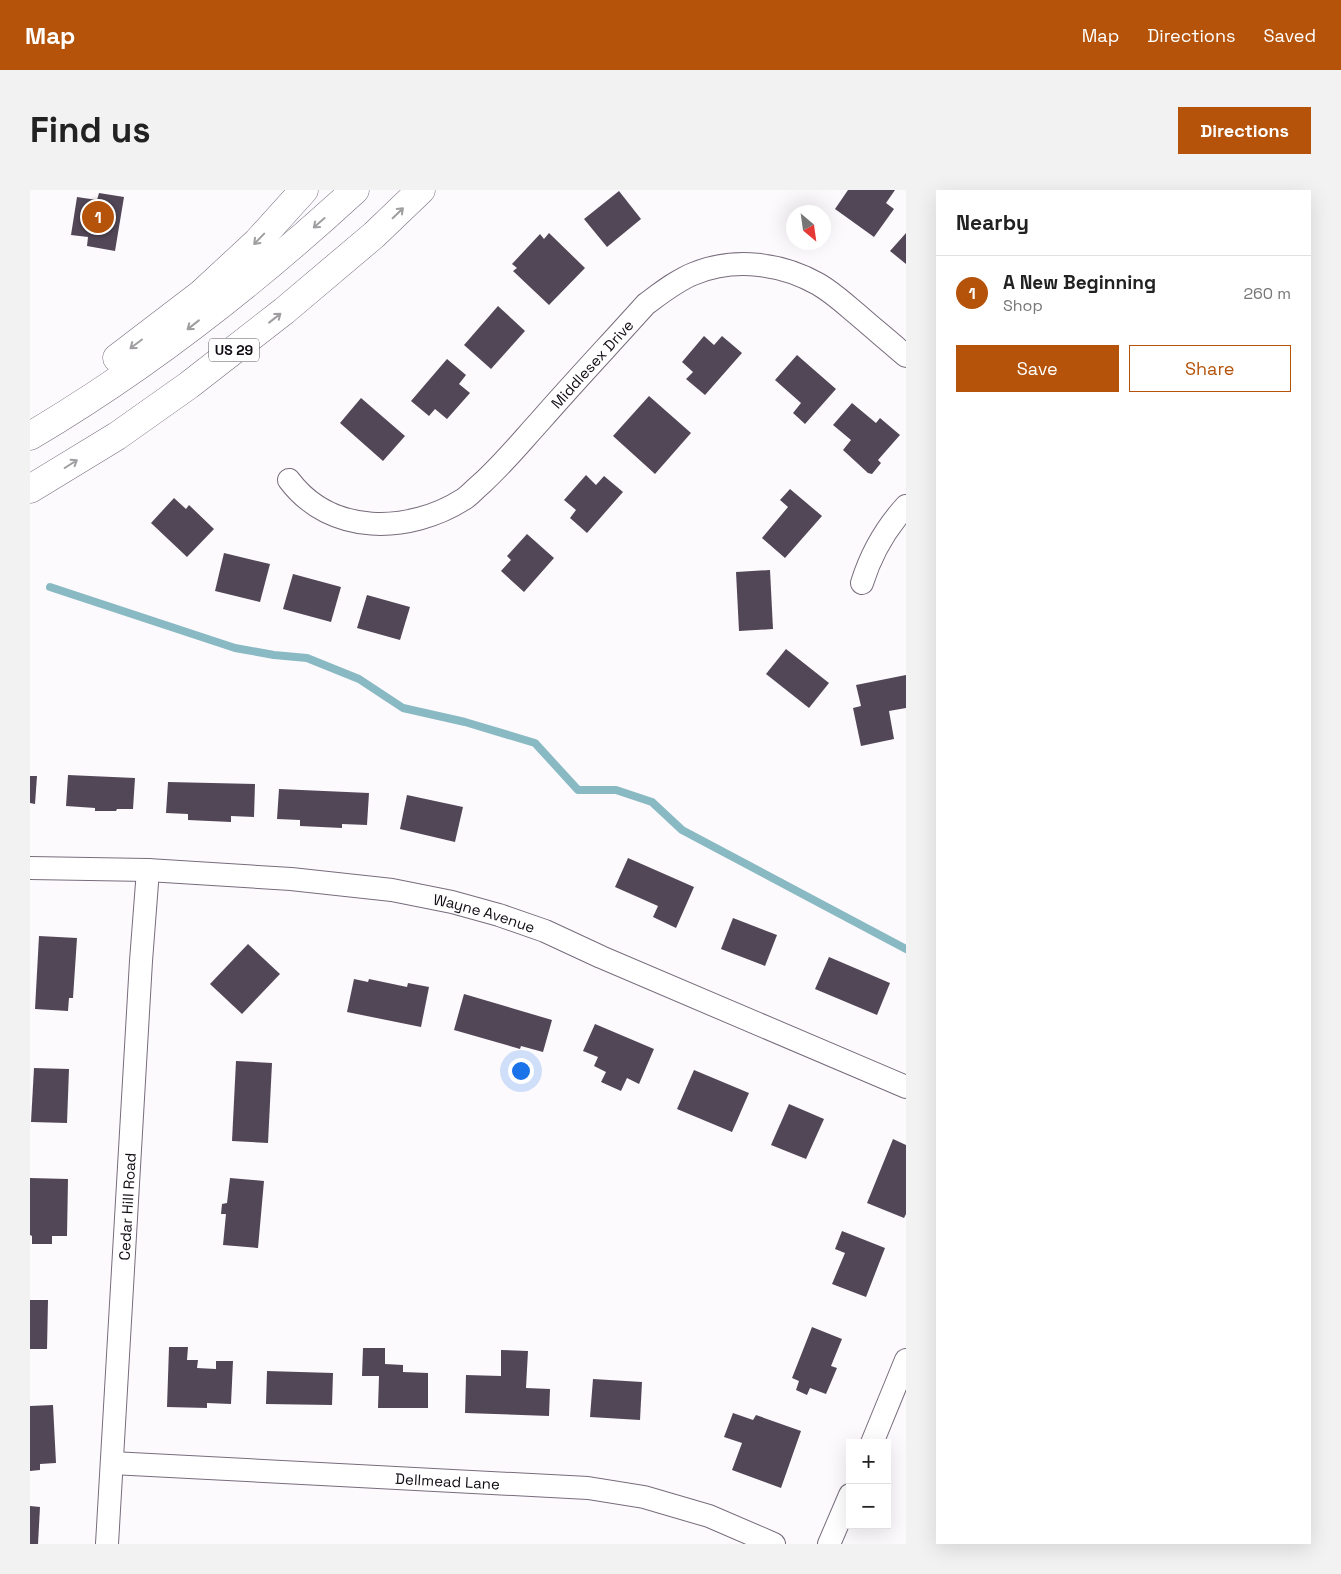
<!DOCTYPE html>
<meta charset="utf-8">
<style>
body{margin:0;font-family:"Space Grotesk",sans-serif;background:#f2f2f2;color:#222}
.controls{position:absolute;right:15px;bottom:15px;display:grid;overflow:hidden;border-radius:0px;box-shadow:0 5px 20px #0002}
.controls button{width:45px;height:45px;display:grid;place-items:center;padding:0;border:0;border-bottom:1px solid #e0e0e0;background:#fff;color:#222;font:25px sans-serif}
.compass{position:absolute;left:756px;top:15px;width:45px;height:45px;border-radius:50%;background:#fff;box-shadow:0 5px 20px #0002;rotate:151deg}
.you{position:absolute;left:490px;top:880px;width:18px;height:18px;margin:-12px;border:4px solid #fff;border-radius:50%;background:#1a73e8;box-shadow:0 0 0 8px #1a73e833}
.badge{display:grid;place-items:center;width:32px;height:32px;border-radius:50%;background:#b45309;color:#fff;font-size:16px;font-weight:700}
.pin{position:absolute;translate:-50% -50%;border:2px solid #fff;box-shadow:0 1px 5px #0006}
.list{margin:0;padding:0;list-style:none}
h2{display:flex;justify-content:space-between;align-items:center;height:65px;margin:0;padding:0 20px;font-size:21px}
h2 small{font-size:16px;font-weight:400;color:#767676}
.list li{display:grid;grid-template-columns:32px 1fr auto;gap:15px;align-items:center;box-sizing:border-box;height:75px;padding:0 20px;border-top:1px solid #e0e0e0}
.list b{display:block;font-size:19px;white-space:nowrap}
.list p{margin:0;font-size:16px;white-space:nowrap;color:#767676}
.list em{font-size:16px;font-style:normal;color:#767676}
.actions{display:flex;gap:10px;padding:15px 20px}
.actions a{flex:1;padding:11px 0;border:1px solid #b45309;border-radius:0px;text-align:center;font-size:18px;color:#b45309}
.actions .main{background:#b45309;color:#fff}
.map{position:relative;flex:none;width:876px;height:1354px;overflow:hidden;border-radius:0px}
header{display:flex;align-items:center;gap:30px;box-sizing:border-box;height:70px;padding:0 25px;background:#b45309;color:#fff}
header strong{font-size:24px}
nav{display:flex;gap:28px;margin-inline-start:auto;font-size:18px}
.intro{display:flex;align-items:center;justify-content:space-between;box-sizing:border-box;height:120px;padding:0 30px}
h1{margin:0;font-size:35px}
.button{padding:12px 22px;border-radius:0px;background:#b45309;color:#fff;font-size:18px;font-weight:700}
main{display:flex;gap:30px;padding:0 30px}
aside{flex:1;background:#fff;border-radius:0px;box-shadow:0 5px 20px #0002}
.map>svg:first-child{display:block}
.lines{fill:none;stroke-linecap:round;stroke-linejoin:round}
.stream{stroke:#89b9c3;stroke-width:8}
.building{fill:#524757}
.street-casing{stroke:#776c7c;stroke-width:24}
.highway-casing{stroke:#776c7c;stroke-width:29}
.street{stroke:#fff;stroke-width:22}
.highway{stroke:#fff;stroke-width:28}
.oneway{stroke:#a09ea1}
.labels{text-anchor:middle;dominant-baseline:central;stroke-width:5;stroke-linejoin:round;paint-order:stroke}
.shield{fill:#fff;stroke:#58555a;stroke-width:1}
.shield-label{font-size:14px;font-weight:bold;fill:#110c13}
.street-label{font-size:15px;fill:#110c13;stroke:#fff}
</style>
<header>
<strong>Map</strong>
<nav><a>Map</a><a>Directions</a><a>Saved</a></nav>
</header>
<div class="intro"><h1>Find us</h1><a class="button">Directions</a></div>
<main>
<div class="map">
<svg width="876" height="1354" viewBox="0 0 876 1354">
<rect width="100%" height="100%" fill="#fdfafe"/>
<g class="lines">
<path class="stream" d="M20,397L205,458L244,465L277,468L329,489L373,518L435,532L505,553L548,600H586L622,612L652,640L876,759"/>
</g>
<g class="building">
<path d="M818,0H865L856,13L864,19L844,47L805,19Z"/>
<path d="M589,1L611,29L577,57L554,29Z"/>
<path d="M69,3L94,7L85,61L57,56L58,47L41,45L47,7L67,10Z"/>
<path d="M519,43L555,78L519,115L483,81L487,78L482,74L510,44L514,49Z"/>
<path d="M876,43V74L860,61Z"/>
<path d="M468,116L495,141L461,179L434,155Z"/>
<path d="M674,146L684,155L692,146L712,163L675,205L656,189L663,182L652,172Z"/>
<path d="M767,165L806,199L775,234L763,223L771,213L745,190Z"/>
<path d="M417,169L436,185L429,194L440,203L417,229L405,219L399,226L381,211Z"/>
<path d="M619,206L661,243L625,284L583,246Z"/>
<path d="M331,208L375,246L353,271L310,233Z"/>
<path d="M822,213L846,233L850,228L870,245L848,270L851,273L842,284L838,283L813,260L821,250L803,235Z"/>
<path d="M556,285L566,295L574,286L593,302L557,343L540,328L546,320L534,310Z"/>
<path d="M760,299L792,326L755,368L732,348L758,317L750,310Z"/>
<path d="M144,308L156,319L159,315L184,339L157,367L121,333Z"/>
<path d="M497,344L524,368L494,402L471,381L481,370L477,366Z"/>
<path d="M194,363L240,374L230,412L185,401Z"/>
<path d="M740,380L743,439L709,441L706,382Z"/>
<path d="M263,384L311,397L301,432L253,419Z"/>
<path d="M337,405L380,417L370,450L327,438Z"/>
<path d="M756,459L799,493L779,518L736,484Z"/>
<path d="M876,485V518L859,521L864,549L831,556L823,518L831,516L826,495Z"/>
<path d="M38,585L105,588L103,619H87L86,621H65V618L36,616Z"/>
<path d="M0,586H7L5,614L0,613Z"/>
<path d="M138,592L225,594L224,627L201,626V632L158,630V624L136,623Z"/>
<path d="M249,599L339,603L337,635L312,634V638L270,636V630L247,629Z"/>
<path d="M377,605L433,617L425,652L370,639Z"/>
<path d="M598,668L664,697L646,738L623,727L628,716L585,697Z"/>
<path d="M703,728L747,745L735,776L691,759Z"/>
<path d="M9,746L47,748L43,808H39L38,821L5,819Z"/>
<path d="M218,754L250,784L212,824L180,794Z"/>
<path d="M799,767L860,793L847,825L785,799Z"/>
<path d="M324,789L338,792L339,789L377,797L378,793L399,797L391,837L317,822Z"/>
<path d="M434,804L522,830L513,862L491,856L490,859L424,840Z"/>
<path d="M565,834L624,859L609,894L597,888L591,901L571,892L576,882L564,876L568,867L553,861Z"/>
<path d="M206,871L242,873L238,953L202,951Z"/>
<path d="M4,878L39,879L37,933L1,932Z"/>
<path d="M664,880L719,903L702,942L647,919Z"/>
<path d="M759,914L794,929L776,969L741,955Z"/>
<path d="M863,949L876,955V1024L874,1028L837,1013Z"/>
<path d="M0,988L38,989L37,1046H22V1054H2V1046L0,1045Z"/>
<path d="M200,988L234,991L228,1058L193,1055L196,1024H191L192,1014L197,1013Z"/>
<path d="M812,1041L855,1058L836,1107L802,1094L815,1063L805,1059Z"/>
<path d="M0,1110H18L17,1159H0Z"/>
<path d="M782,1137L812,1149L801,1176L807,1178L796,1204L780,1198L777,1205L766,1200L769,1191L762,1188Z"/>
<path d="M139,1157H158L157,1170H168L167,1178L186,1179V1171H203L201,1214L177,1213V1218L137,1217Z"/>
<path d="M333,1158H355V1174L373,1175V1182L398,1183V1218H348L349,1186H332Z"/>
<path d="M471,1160L498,1161L496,1198L520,1199L519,1226L435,1223L436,1185L471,1186Z"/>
<path d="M237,1181L303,1183L302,1215L236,1214Z"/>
<path d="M563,1189L612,1192L610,1230L560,1227Z"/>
<path d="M23,1215L26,1273L10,1274V1280L0,1281V1216Z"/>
<path d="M703,1223L723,1230L726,1225L771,1241L751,1298L702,1280L712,1253L694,1247Z"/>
<path d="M0,1316L10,1317L8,1354H0Z"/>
</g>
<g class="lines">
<g class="street-casing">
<g id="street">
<path id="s1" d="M259,290C301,346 379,344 434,309C440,305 445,299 451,294C473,274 491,252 511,230C545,191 581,153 616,114C631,103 646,91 663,84C704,67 751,73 788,94C802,102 815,114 827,124C843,138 860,152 876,166"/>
<path d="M832,393C841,364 855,339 876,316"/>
<path id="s2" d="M0,678L118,680L261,689L362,700L422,712L469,725L515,741L571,767L876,897"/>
<path d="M842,1253L876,1170"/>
<path id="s3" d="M82,1273L558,1298L614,1307L679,1326L744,1354"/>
<path id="s4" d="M77,1354L111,771L118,680"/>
<path d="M799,1354L820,1305"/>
</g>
</g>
<g class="highway-casing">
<g id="highway">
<path d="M87,168L172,103L227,52L274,0"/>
<path d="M0,246C117,177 225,92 325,0"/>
<path d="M0,299L87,246L159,195L254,121L344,45L391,0"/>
</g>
</g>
<use href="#street" class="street"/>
<use href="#highway" class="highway"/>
</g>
<defs><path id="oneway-shaft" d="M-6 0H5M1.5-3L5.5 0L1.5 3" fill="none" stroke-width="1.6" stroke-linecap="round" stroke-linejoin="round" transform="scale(1.25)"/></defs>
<g class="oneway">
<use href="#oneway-shaft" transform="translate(368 23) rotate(-44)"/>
<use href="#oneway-shaft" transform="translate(289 33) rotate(139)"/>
<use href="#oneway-shaft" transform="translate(229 49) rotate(134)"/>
<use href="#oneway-shaft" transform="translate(245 128) rotate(-38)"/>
<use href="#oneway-shaft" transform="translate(163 135) rotate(142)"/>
<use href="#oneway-shaft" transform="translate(106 154) rotate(143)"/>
<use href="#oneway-shaft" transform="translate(41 274) rotate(-32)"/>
</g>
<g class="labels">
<rect class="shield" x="179" y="148.5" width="50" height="23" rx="4"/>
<g class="shield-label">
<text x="204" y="160">US 29</text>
</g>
<g class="street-label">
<text stroke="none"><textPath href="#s1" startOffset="380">Middlesex Drive</textPath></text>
<text stroke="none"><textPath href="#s2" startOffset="458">Wayne Avenue</textPath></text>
<text stroke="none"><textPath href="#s4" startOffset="338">Cedar Hill Road</textPath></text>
<text stroke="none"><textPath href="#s3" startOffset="336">Dellmead Lane</textPath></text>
</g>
</g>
</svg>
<div class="controls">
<button>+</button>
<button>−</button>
</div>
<svg class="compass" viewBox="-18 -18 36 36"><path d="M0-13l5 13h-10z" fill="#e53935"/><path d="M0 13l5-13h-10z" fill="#767676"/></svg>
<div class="you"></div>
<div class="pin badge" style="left:68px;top:27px">1</div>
</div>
<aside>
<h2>Nearby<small></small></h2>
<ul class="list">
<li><span class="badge">1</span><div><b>A New Beginning</b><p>Shop</p></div><em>260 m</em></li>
</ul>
<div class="actions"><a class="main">Save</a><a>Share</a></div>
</aside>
</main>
